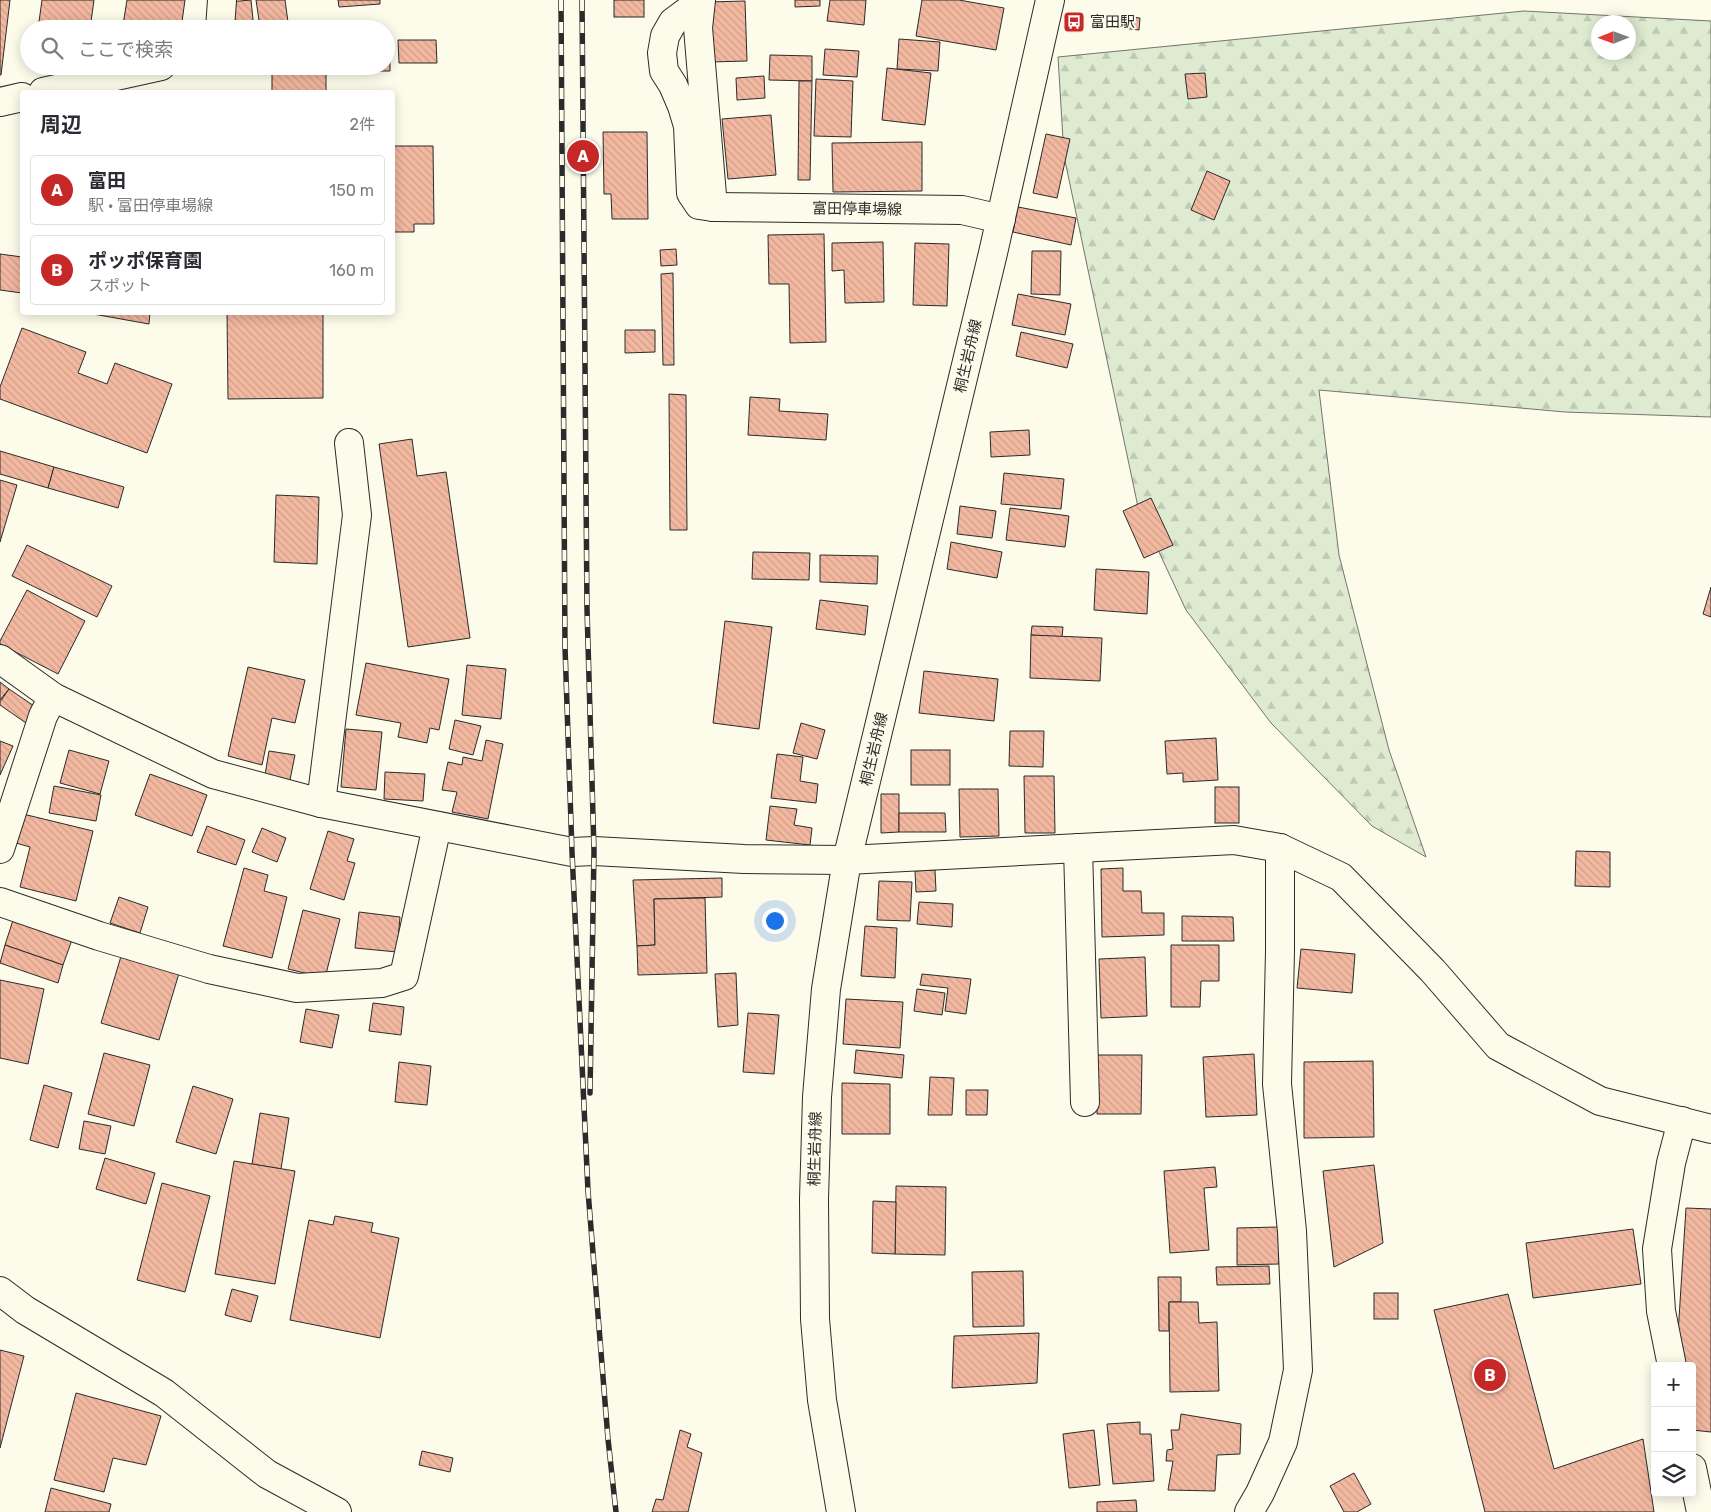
<!DOCTYPE html>
<html lang="ja">
<meta charset="utf-8">
<style>
body{margin:0;font-family:Rubik,"Noto Sans JP",sans-serif;background:#f2f2f3;color:#2b2b33}
.controls{position:absolute;right:15px;bottom:15px;display:grid;overflow:hidden;border-radius:5px;box-shadow:0 2px 12px #0003}
.controls button{width:45px;height:45px;display:grid;place-items:center;padding:0;border:0;border-bottom:1px solid #e1e1e2;background:#fff;color:#2b2b33;font:25px sans-serif}
.compass{position:absolute;left:1591px;top:15px;width:45px;height:45px;border-radius:50%;background:#fff;box-shadow:0 2px 12px #0003;rotate:269deg}
.you{position:absolute;left:774px;top:920px;width:18px;height:18px;margin:-12px;border:4px solid #fff;border-radius:50%;background:#1a73e8;box-shadow:0 0 0 8px #1a73e833}
.badge{display:grid;place-items:center;width:32px;height:32px;border-radius:50%;background:#c62828;color:#fff;font-size:16px;font-weight:700}
.pin{position:absolute;translate:-50% -50%;border:2px solid #fff;box-shadow:0 1px 5px #0006}
.list{margin:0;padding:0;list-style:none}
h2{display:flex;justify-content:space-between;align-items:center;height:65px;margin:0;padding:0 20px;font-size:21px}
h2 small{font-size:16px;font-weight:400;color:#7c7c81}
.list li{display:grid;grid-template-columns:32px 1fr auto;gap:15px;align-items:center;box-sizing:border-box;height:70px;margin:0 10px 10px;padding:0 10px;border:1px solid #e1e1e2;border-radius:5px}
.list b{display:block;font-size:19px;white-space:nowrap}
.list p{margin:0;font-size:16px;white-space:nowrap;color:#7c7c81}
.list em{font-size:16px;font-style:normal;color:#7c7c81}
.icon{flex:none;width:28px;height:28px;fill:none;stroke:currentColor;stroke-width:2;stroke-linecap:round;stroke-linejoin:round}
.map{position:relative;flex:none;width:1711px;height:1512px;overflow:hidden}
.search{position:absolute;background:#fff;box-shadow:0 2px 12px #0003;left:20px;top:20px;width:375px;height:55px;display:flex;align-items:center;gap:12px;box-sizing:border-box;padding:0 18px;border-radius:28px;color:#7c7c81;font-size:19px}
.panel{position:absolute;background:#fff;box-shadow:0 2px 12px #0003;left:20px;top:90px;width:375px;height:225px;border-radius:5px}
.map>svg:first-child{display:block}
.forest{fill:url(#forest-firs);stroke:#74746e;fill-rule:evenodd}
.building{fill:url(#building-back-hatch);stroke:#2b2b2b}
.lines{fill:none;stroke-linecap:round;stroke-linejoin:round}
.minor-casing{stroke:#2b2b2b;stroke-width:30}
.major-casing{stroke:#2b2b2b;stroke-width:30}
.minor{stroke:#fdfbea;stroke-width:28}
.major{stroke:#fdfbea;stroke-width:28}
.rail-casing{stroke:#2b2b2b;stroke-width:5.5}
.rail{stroke:#fdfbea;stroke-width:4;stroke-dasharray:11;stroke-linecap:butt}
.labels{text-anchor:middle;dominant-baseline:central;stroke-width:4;stroke-linejoin:round;paint-order:stroke}
.poi-label{font-size:15px;fill:#2b2b2b;stroke:#fdfbea;text-anchor:start}
.street-label{font-size:15px;fill:#2b2b2b;stroke:#fdfbea}
</style>
<div class="map">
<svg width="1711" height="1512" viewBox="0 0 1711 1512">
<defs>
<pattern id="forest-firs" width="22" height="20" patternUnits="userSpaceOnUse" patternTransform="scale(1.25)"><rect width="22" height="20" fill="#deebd1"/><path d="M5 1l3.5 6h-7zM16 11l3.5 6h-7z" fill="#bfcab4"/></pattern>
<pattern id="building-back-hatch" width="6" height="6" patternUnits="userSpaceOnUse" patternTransform="scale(1.25)"><rect width="6" height="6" fill="#f2b8a0"/><path d="M-1 5l2 2M0 0l6 6M5-1l2 2" fill="none" stroke="#d09e8a"/></pattern>
</defs>
<rect width="100%" height="100%" fill="#fdfbea"/>
<path class="forest" d="M1524,11L1711,21V417L1565,412L1319,390L1339,555L1389,750L1426,857L1372,826L1271,723L1186,610L1138,507L1064,156L1058,57ZM1598,22H1628V52H1598Z"/>
<g class="building">
<path d="M0,0H10L1,75H0Z"/>
<path d="M42,0H94L90,29H38Z"/>
<path d="M127,0H185L181,29H151L123,25Z"/>
<path d="M251,0L254,29H232L228,2Z"/>
<path d="M256,0H285L288,22L260,27Z"/>
<path d="M338,0H380V4L339,7Z"/>
<rect x="614" y="0" width="30" height="17"/>
<path d="M795,0H820V6L795,7Z"/>
<path d="M830,0H866L864,25L827,21Z"/>
<path d="M922,0H959L1004,8L996,50L916,36Z"/>
<path d="M745,1L747,61L710,62L708,2Z"/>
<path d="M1116,15L1140,18L1139,30L1114,27Z"/>
<path d="M899,39L940,42L938,71L897,69Z"/>
<path d="M386,40H390V71H359V66H386Z"/>
<path d="M398,40H436L437,63H399Z"/>
<path d="M825,49L859,51L857,77L823,75Z"/>
<path d="M770,55L812,56V81L769,80Z"/>
<rect x="272" y="66" width="54" height="26"/>
<path d="M887,68L931,73L925,125L882,120Z"/>
<path d="M1205,73L1207,97L1188,99L1185,74Z"/>
<path d="M764,76L765,98L737,100L736,78Z"/>
<path d="M816,79L853,81L851,137L814,136Z"/>
<path d="M799,81H812L810,180H798Z"/>
<path d="M771,115L776,175L728,179L722,119Z"/>
<path d="M603,132H647L648,219H612L611,194H604Z"/>
<path d="M1046,134L1070,139L1057,198L1033,193Z"/>
<path d="M922,142V191L833,192L832,143Z"/>
<path d="M392,146H433L434,224H414V232H392Z"/>
<path d="M1207,171L1230,181L1214,220L1191,210Z"/>
<path d="M1018,207L1076,218L1071,245L1013,232Z"/>
<path d="M824,234L826,342L790,343L789,284H769L768,235Z"/>
<path d="M883,242L884,302L845,303L844,270L832,271V243Z"/>
<path d="M915,243L949,244L947,306L913,305Z"/>
<path d="M676,249L677,265L661,266L660,250Z"/>
<path d="M1032,251H1061L1060,295L1031,294Z"/>
<path d="M0,254L22,257V293L0,290Z"/>
<path d="M673,273L674,365H663L661,274Z"/>
<path d="M1018,294L1071,304L1065,335L1012,325Z"/>
<path d="M82,312H150L149,324Z"/>
<path d="M227,312H323V398L228,399Z"/>
<path d="M22,328L86,352L78,373L107,384L115,363L172,384L147,453L0,399V387Z"/>
<path d="M625,330H655V352L625,353Z"/>
<path d="M1021,332L1073,344L1067,368L1016,356Z"/>
<path d="M669,394L686,395L687,530H670Z"/>
<path d="M750,397L780,399L779,411L828,414L826,440L748,435Z"/>
<path d="M1029,430L1030,455L991,457L990,432Z"/>
<path d="M412,439L417,476L446,472L470,638L408,647L379,444Z"/>
<path d="M0,451L54,467L48,488L0,474Z"/>
<path d="M54,467L124,487L118,508L48,488Z"/>
<path d="M1004,473L1064,479L1061,509L1001,504Z"/>
<path d="M0,480L17,485L0,542Z"/>
<path d="M276,495L319,497L317,564L274,562Z"/>
<path d="M1151,498L1173,545L1144,558L1123,511Z"/>
<path d="M960,506L996,511L992,538L957,534Z"/>
<path d="M1010,508L1069,516L1065,547L1006,540Z"/>
<path d="M951,542L1002,552L997,578L947,569Z"/>
<path d="M27,545L112,586L97,617L12,576Z"/>
<path d="M753,552L810,553L809,580L752,579Z"/>
<path d="M820,555L878,556L877,584L820,582Z"/>
<path d="M1096,569L1149,572L1147,614L1094,610Z"/>
<path d="M1711,587V617L1703,614Z"/>
<path d="M27,590L85,621L58,674L0,644V641Z"/>
<path d="M820,600L868,606L865,635L816,629Z"/>
<path d="M725,621L772,627L759,729L713,723Z"/>
<path d="M1032,626L1063,627L1062,637L1031,635Z"/>
<path d="M1031,635L1102,638L1100,681L1030,678Z"/>
<path d="M366,663L449,679L439,730L430,728L427,743L398,737L401,723L356,715Z"/>
<path d="M467,665L506,669L501,719L462,715Z"/>
<path d="M248,667L305,680L295,723L272,718L262,765L228,756Z"/>
<path d="M924,671L998,679L994,721L919,713Z"/>
<path d="M0,682L9,689L0,700Z"/>
<path d="M9,689L37,708L26,723L0,705V702Z"/>
<path d="M455,720L481,726L473,755L449,749Z"/>
<path d="M801,723L825,730L817,759L793,753Z"/>
<path d="M346,729L382,732L376,790L341,787Z"/>
<path d="M1010,731H1044L1043,767L1009,766Z"/>
<path d="M1216,738L1218,780L1183,782V773L1167,774L1165,741Z"/>
<path d="M486,740L503,744L488,819L452,812L457,792L442,790L448,762L462,765L463,757L482,761Z"/>
<path d="M0,741L13,746L0,775Z"/>
<path d="M69,750L109,761L100,794L60,783Z"/>
<rect x="911" y="750" width="39" height="35"/>
<path d="M269,751L295,755L290,780L265,775Z"/>
<path d="M777,754L803,757L800,781L818,784L816,803L771,798Z"/>
<path d="M385,772L425,774L423,801L384,799Z"/>
<path d="M150,774L207,795L192,836L135,815Z"/>
<path d="M1024,776H1054L1055,833H1025Z"/>
<path d="M54,786L101,795L96,821L49,813Z"/>
<rect x="1215" y="787" width="24" height="36"/>
<path d="M959,789H998L999,836L960,837Z"/>
<path d="M881,794H899V832L881,833Z"/>
<path d="M770,806L797,809L794,825L812,828L810,845L766,840Z"/>
<path d="M899,813H945L946,832H899Z"/>
<path d="M23,814L93,831L76,901L20,887L30,847L16,843Z"/>
<path d="M207,826L245,840L236,865L197,852Z"/>
<path d="M262,828L286,838L277,862L252,852Z"/>
<path d="M328,831L354,839L347,861L355,863L344,900L310,889Z"/>
<path d="M1576,851L1610,852V887L1575,886Z"/>
<path d="M244,868L268,875L264,891L287,897L272,958L223,946Z"/>
<path d="M1123,868V891H1141L1142,913H1164V935L1102,937L1101,869Z"/>
<path d="M935,870L936,891L916,892L915,871Z"/>
<path d="M722,878V897L654,899L655,945L637,946L633,880Z"/>
<path d="M879,881L912,882L910,921L877,920Z"/>
<path d="M119,897L148,907L140,933L110,923Z"/>
<path d="M705,898L707,973L638,975L637,946L655,945L654,899Z"/>
<path d="M919,902L953,904L952,927L917,924Z"/>
<path d="M303,910L340,919L325,978L288,969Z"/>
<path d="M359,912L400,917L397,952L355,948Z"/>
<path d="M1182,916L1233,917L1234,941H1182Z"/>
<path d="M14,917L73,937L63,965L5,945Z"/>
<path d="M865,926L897,928L895,978L861,976Z"/>
<path d="M5,945L63,965L58,983L0,963Z"/>
<path d="M1171,945H1219V981H1201L1200,1007H1171Z"/>
<path d="M1301,949L1355,954L1352,993L1297,988Z"/>
<path d="M122,953L180,970L159,1040L101,1023Z"/>
<path d="M1145,957L1147,1016L1101,1018L1099,959Z"/>
<path d="M736,973L738,1025L718,1027L715,974Z"/>
<path d="M922,974L971,979L966,1014L945,1011L948,988L920,985Z"/>
<path d="M0,980L44,989L28,1064L0,1058Z"/>
<path d="M917,989L945,993L942,1015L914,1011Z"/>
<path d="M846,999L903,1002L900,1048L843,1044Z"/>
<path d="M373,1003L404,1007L401,1035L369,1031Z"/>
<path d="M306,1009L339,1015L332,1048L300,1042Z"/>
<path d="M748,1013L779,1015L774,1074L743,1072Z"/>
<path d="M856,1050L904,1055L902,1078L854,1073Z"/>
<path d="M104,1053L150,1065L134,1126L88,1114Z"/>
<path d="M1254,1054L1257,1115L1206,1117L1203,1057Z"/>
<path d="M1097,1055H1142L1141,1114H1097Z"/>
<path d="M1373,1061L1374,1137L1304,1138V1062Z"/>
<path d="M399,1062L431,1066L427,1105L395,1102Z"/>
<path d="M930,1077L954,1078L952,1115H928Z"/>
<path d="M842,1083L890,1084V1134H842Z"/>
<path d="M44,1085L72,1093L58,1148L30,1140Z"/>
<path d="M193,1086L233,1099L216,1154L176,1142Z"/>
<path d="M966,1090H988L987,1115H966Z"/>
<path d="M260,1113L289,1118L281,1169L252,1164Z"/>
<path d="M84,1121L111,1126L105,1154L79,1149Z"/>
<path d="M105,1158L155,1173L146,1204L96,1189Z"/>
<path d="M234,1161L295,1171L275,1284L215,1274Z"/>
<path d="M1374,1165L1383,1243L1334,1267L1323,1171Z"/>
<path d="M1215,1167L1217,1187L1204,1188L1209,1250L1170,1253L1164,1171Z"/>
<path d="M162,1183L210,1196L185,1292L137,1280Z"/>
<path d="M896,1186L946,1187L945,1255L895,1254Z"/>
<path d="M873,1201L896,1202L895,1254L872,1253Z"/>
<path d="M1686,1208L1711,1209V1432L1692,1430V1366H1676Z"/>
<path d="M335,1216L373,1223L371,1232L399,1238L380,1338L290,1320L309,1220L333,1225Z"/>
<path d="M1278,1227L1279,1264L1237,1265V1228Z"/>
<path d="M1633,1229L1641,1284L1533,1298L1526,1243Z"/>
<path d="M1269,1266L1270,1284L1217,1285L1216,1267Z"/>
<path d="M1023,1271L1024,1326L973,1327L972,1272Z"/>
<path d="M1158,1277H1181V1302H1169V1331H1159Z"/>
<path d="M232,1289L258,1296L251,1322L225,1315Z"/>
<rect x="1374" y="1293" width="24" height="26"/>
<path d="M1508,1294L1554,1469L1643,1439L1654,1512H1485L1434,1310Z"/>
<path d="M1169,1302H1198L1199,1323L1217,1322L1219,1391L1170,1392Z"/>
<path d="M1039,1333L1037,1383L952,1388L954,1336Z"/>
<path d="M0,1350L24,1356L0,1448Z"/>
<path d="M76,1393L161,1416L146,1465L113,1458L104,1492L54,1480Z"/>
<path d="M1181,1414L1241,1424L1240,1454L1217,1455L1215,1491L1168,1490L1173,1461H1166L1167,1450L1173,1449L1171,1430H1179Z"/>
<path d="M1140,1422V1434H1151L1154,1481L1113,1484L1107,1424Z"/>
<path d="M680,1430L691,1434L687,1447L702,1453L688,1512H652L656,1499L663,1500Z"/>
<path d="M1094,1430L1100,1485L1069,1488L1063,1434Z"/>
<path d="M422,1451L453,1458L450,1472L419,1465Z"/>
<path d="M1354,1473L1371,1504L1357,1512H1344L1330,1486Z"/>
<path d="M51,1488L111,1504L109,1512H45Z"/>
<path d="M1136,1500L1137,1512H1097V1502Z"/>
</g>
<g class="lines">
<g class="minor-casing">
<g id="minor">
<path d="M700,2L673,22L665,36L662,53L664,71L673,85L682,106L688,126L691,193L699,205L713,207L698,28L701,0"/>
<path d="M220,29L222,0"/>
<path d="M43,92L161,66"/>
<path d="M0,102L22,97"/>
<path d="M0,659L53,697L213,774L321,803L572,852L594,851L744,859L847,860L1234,840L1280,848L1341,877L1433,971L1498,1046L1600,1101L1711,1129"/>
<path d="M321,803L357,515L349,443"/>
<path d="M1078,848L1085,1102"/>
<path d="M0,849L43,716L53,697"/>
<path d="M0,902L99,936L209,969L297,988L382,983L404,976L437,826"/>
<path d="M0,1291L25,1310L164,1393L267,1474L337,1512"/>
<path d="M1672,1366L1661,1311L1657,1249L1671,1163L1682,1121"/>
<path d="M1692,1468L1701,1512"/>
<path d="M1249,1512L1260,1493L1283,1442L1298,1370L1292,1231L1277,1084L1280,951V848"/>
</g>
</g>
<g class="major-casing">
<g id="major">
<path d="M713,207L962,210L1001,219"/>
<path d="M841,1512L822,1400L815,1319L814,1199L817,1097L826,989L847,860L993,253L1050,0"/>
</g>
</g>
<use href="#minor" class="minor"/>
<use href="#major" class="major"/>
<g class="rail-casing">
<g id="rail">
<path d="M561,0L565,647L572,852L588,1191L608,1439L616,1512"/>
<path d="M582,0L587,609L594,851L590,1093"/>
</g>
</g>
<use href="#rail" class="rail"/>
</g>
<defs>
<g id="bus-square" transform="scale(1.125)"><rect x="-9" y="-9" width="18" height="18" rx="4" fill="#c62828" stroke="#fdfbea"/><path d="M-5-6H5V4H4V6H2V4H-2V6H-4V4H-5ZM-3.5-4V0h7V-4ZM-3.5 1.2v1.5H-2V1.2ZM2 1.2v1.5H3.5V1.2Z" fill="#fff"/></g>
</defs>
<g fill-rule="evenodd">
<use href="#bus-square" x="1074" y="22"/>
</g>
<g class="labels">
<g class="poi-label">
<text x="1090" y="22">富田駅</text>
</g>
<g class="street-label">
<text transform="translate(857 209) rotate(1)">富田停車場線</text>
<text transform="translate(968 356) rotate(-77)">桐生岩舟線</text>
<text transform="translate(874 749) rotate(-77)">桐生岩舟線</text>
<text transform="translate(815 1149) rotate(-89)">桐生岩舟線</text>
</g>
</g>
</svg>
<div class="controls">
<button>+</button>
<button>−</button>
<button><svg class="icon" aria-label="layers" viewBox="0 0 24 24"><path d="M12 4l9 5-9 5-9-5zM3 14l9 5 9-5"/></svg></button>
</div>
<svg class="compass" viewBox="-18 -18 36 36"><path d="M0-13l5 13h-10z" fill="#e53935"/><path d="M0 13l5-13h-10z" fill="#7c7c81"/></svg>
<div class="you"></div>
<div class="pin badge" style="left:583px;top:156px">A</div>
<div class="pin badge" style="left:1490px;top:1375px">B</div>
<div class="search"><svg class="icon" aria-label="search" viewBox="0 0 24 24"><circle cx="10" cy="10" r="6"/><path d="M15 15l6 6"/></svg>ここで検索</div>
<section class="panel">
<h2>周辺<small>2件</small></h2>
<ul class="list">
<li><span class="badge">A</span><div><b>富田</b><p>駅 · 富田停車場線</p></div><em>150 m</em></li>
<li><span class="badge">B</span><div><b>ポッポ保育園</b><p>スポット</p></div><em>160 m</em></li>
</ul>
</section>
</div>
